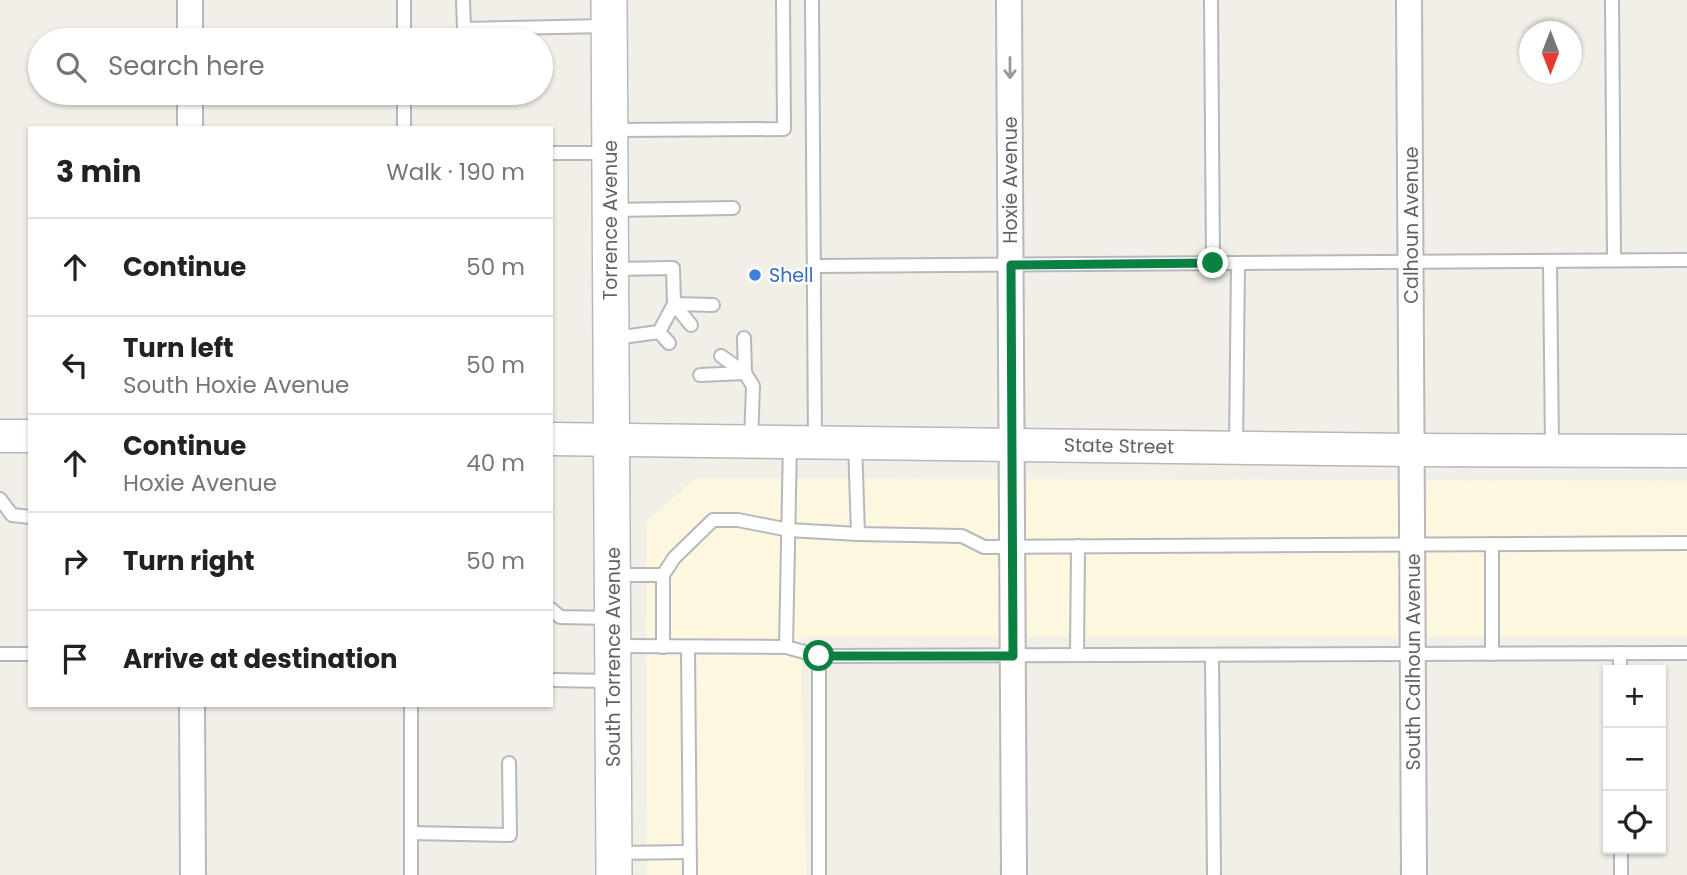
<!DOCTYPE html>
<meta charset="utf-8">
<style>
body{margin:0;font-family:Poppins,sans-serif;background:#f2f2f2;color:#222}
.controls{position:absolute;right:21px;bottom:21px;display:grid;overflow:hidden;border-radius:0px;box-shadow:0 2px 5px #0004}
.controls button{width:63px;height:63px;display:grid;place-items:center;padding:0;border:0;border-bottom:2px solid #e0e0e0;background:#fff;color:#222;font:35px sans-serif}
.compass{position:absolute;left:1519px;top:21px;width:63px;height:63px;border-radius:50%;background:#fff;box-shadow:0 2px 5px #0004;rotate:180deg}
.stop{position:absolute;width:21px;height:21px;margin:-16px;border:5px solid #0b8043;border-radius:50%;background:#fff}
.stop.end{background:#0b8043;border-color:#fff;box-shadow:0 2px 7px #0008}
.list{margin:0;padding:0;list-style:none}
h2{display:flex;justify-content:space-between;align-items:center;height:91px;margin:0;padding:0 28px;font-size:30px}
h2 small{font-size:23px;font-weight:400;color:#767676}
.list li{display:grid;grid-template-columns:46px 1fr auto;gap:21px;align-items:center;box-sizing:border-box;height:98px;padding:0 28px;border-top:2px solid #e0e0e0}
.list b{display:block;font-size:26px;white-space:nowrap}
.list p{margin:0;font-size:23px;white-space:nowrap;color:#767676}
.list em{font-size:23px;font-style:normal;color:#767676}
.icon{flex:none;width:38px;height:38px;fill:none;stroke:currentColor;stroke-width:2;stroke-linecap:round;stroke-linejoin:round}
.map{position:relative;flex:none;width:1687px;height:875px;overflow:hidden}
.search{position:absolute;background:#fff;box-shadow:0 2px 5px #0004;left:28px;top:28px;width:525px;height:77px;display:flex;align-items:center;gap:18px;box-sizing:border-box;padding:0 24px;border-radius:38px;color:#767676;font-size:26px}
.panel{position:absolute;background:#fff;box-shadow:0 2px 5px #0004;left:28px;top:126px;width:525px;height:581px;border-radius:0px}
.map>svg:first-child{display:block}
.commercial{fill:#fef7e0}
.lines{fill:none;stroke-linecap:round;stroke-linejoin:round}
.service-casing{stroke:#b5b8bc;stroke-width:16}
.minor-casing{stroke:#b5b8bc;stroke-width:28}
.tertiary-casing{stroke:#b5b8bc;stroke-width:35}
.secondary-casing{stroke:#b6babf;stroke-width:38}
.service{stroke:#fff;stroke-width:12}
.minor{stroke:#fff;stroke-width:24}
.tertiary{stroke:#fff;stroke-width:32}
.secondary{stroke:#fff;stroke-width:35}
.oneway{stroke:#979a9d}
.route{stroke:#0b8043;stroke-width:9}
.shop-dot{fill:#3f7fe0;stroke:#fff;stroke-width:2.5}
.labels{text-anchor:middle;dominant-baseline:central;stroke-width:5;stroke-linejoin:round;paint-order:stroke}
.street-label{font-size:19px;fill:#5f6368;stroke:#fff}
.shop-label{font-size:19px;fill:#366cbe;stroke:#fff;text-anchor:start}
</style>
<div class="map">
<svg width="1687" height="875" viewBox="0 0 1687 875">
<rect width="100%" height="100%" fill="#f1efe8"/>
<path class="commercial" d="M696,478L1687,481V637H801L806,875H647L646,522Z"/>
<g class="lines">
<g class="service-casing">
<g id="service">
<path d="M404,0V40"/>
<path d="M463,0L464,29L606,26"/>
<path d="M812,0L815,442"/>
<path d="M1211,0L1213,263"/>
<path d="M1612,0L1614,260"/>
<path d="M404,93V128"/>
<path d="M612,130L784,129L783,0"/>
<path d="M551,153H606"/>
<path d="M611,210L733,208"/>
<path d="M1550,261L1552,449"/>
<path d="M814,266L1687,260"/>
<path d="M613,269L673,268L674,304L713,305"/>
<path d="M615,338L659,332"/>
<path d="M744,338L745,373L753,386L751,441"/>
<path d="M669,343L659,332L674,304L691,325"/>
<path d="M721,356L745,373"/>
<path d="M700,375L745,373"/>
<path d="M855,442L858,534L962,536L984,547L1687,543"/>
<path d="M1236,447L1238,263"/>
<path d="M0,499L12,515L30,517"/>
<path d="M613,575H663L674,558L713,520H738L789,530L858,534"/>
<path d="M663,575V647"/>
<path d="M551,609L560,617L611,618"/>
<path d="M614,646L786,647L790,442"/>
<path d="M688,647L690,875"/>
<path d="M786,647L819,656L1687,653"/>
<path d="M1620,653V670"/>
<path d="M0,654H30"/>
<path d="M1492,654V544"/>
<path d="M1077,655L1078,546"/>
<path d="M1212,655L1214,875"/>
<path d="M819,656V875"/>
<path d="M551,680L610,681"/>
<path d="M411,833L510,835L509,763"/>
<path d="M1621,849V875"/>
<path d="M616,853L689,852"/>
<path d="M411,875V705"/>
</g>
</g>
<g class="minor-casing">
<g id="minor">
<path d="M190,0V40"/>
<path d="M1009,0L1014,875"/>
<path d="M1409,0L1414,875"/>
<path d="M190,93V128"/>
<path d="M192,705L193,875"/>
</g>
</g>
<g class="tertiary-casing">
<g id="tertiary">
<path d="M0,436H30"/>
<path d="M551,439L1412,450L1687,451"/>
</g>
</g>
<g class="secondary-casing">
<path id="secondary" d="M609,0L614,875"/>
</g>
<use href="#service" class="service"/>
<use href="#minor" class="minor"/>
<use href="#tertiary" class="tertiary"/>
<use href="#secondary" class="secondary"/>
</g>
<defs><path id="oneway-shaft" d="M-6 0H5M1.5-3L5.5 0L1.5 3" fill="none" stroke-width="1.6" stroke-linecap="round" stroke-linejoin="round" transform="scale(1.75)"/></defs>
<use class="oneway" href="#oneway-shaft" transform="translate(1010 68) rotate(90)"/>
<g class="lines">
<path class="route" d="M819,656H1013L1011,265L1213,263"/>
</g>
<circle class="shop-dot" cx="755" cy="275" r="7"/>
<g class="labels">
<g class="street-label">
<text transform="translate(1010 180) rotate(-90)">Hoxie Avenue</text>
<text transform="translate(610 220) rotate(-90)">Torrence Avenue</text>
<text transform="translate(1411 225) rotate(-90)">Calhoun Avenue</text>
<text transform="translate(1119 446) rotate(1)">State Street</text>
<text transform="translate(613 657) rotate(-90)">South Torrence Avenue</text>
<text transform="translate(1413 662) rotate(-90)">South Calhoun Avenue</text>
</g>
<g class="shop-label">
<text x="769" y="275">Shell</text>
</g>
</g>
</svg>
<div class="controls">
<button>+</button>
<button>−</button>
<button><svg class="icon" aria-label="locate" viewBox="0 0 24 24"><circle cx="12" cy="12" r="6"/><path d="M12 2v4M12 18v4M2 12h4M18 12h4"/></svg></button>
</div>
<svg class="compass" viewBox="-18 -18 36 36"><path d="M0-13l5 13h-10z" fill="#e53935"/><path d="M0 13l5-13h-10z" fill="#767676"/></svg>
<div class="stop" style="left:819px;top:656px"></div>
<div class="stop end" style="left:1213px;top:263px"></div>
<div class="search"><svg class="icon" aria-label="search" viewBox="0 0 24 24"><circle cx="10" cy="10" r="6"/><path d="M15 15l6 6"/></svg>Search here</div>
<section class="panel">
<h2>3 min<small>Walk · 190 m</small></h2>
<ul class="list">
<li><svg class="icon" aria-label="ahead" viewBox="0 0 24 24"><path d="M12 20V5M6 11l6-6 6 6"/></svg><div><b>Continue</b></div><em>50 m</em></li>
<li><svg class="icon" aria-label="left" viewBox="0 0 24 24"><path d="M17 20v-9H6M10 6l-5 5 5 5"/></svg><div><b>Turn left</b><p>South Hoxie Avenue</p></div><em>50 m</em></li>
<li><svg class="icon" aria-label="ahead" viewBox="0 0 24 24"><path d="M12 20V5M6 11l6-6 6 6"/></svg><div><b>Continue</b><p>Hoxie Avenue</p></div><em>40 m</em></li>
<li><svg class="icon" aria-label="right" viewBox="0 0 24 24"><path d="M7 20v-9h11M14 6l5 5-5 5"/></svg><div><b>Turn right</b></div><em>50 m</em></li>
<li><svg class="icon" aria-label="arrive" viewBox="0 0 24 24"><path d="M6 21V4h12l-3 4 3 4H6"/></svg><div><b>Arrive at destination</b></div></li>
</ul>
</section>
</div>
